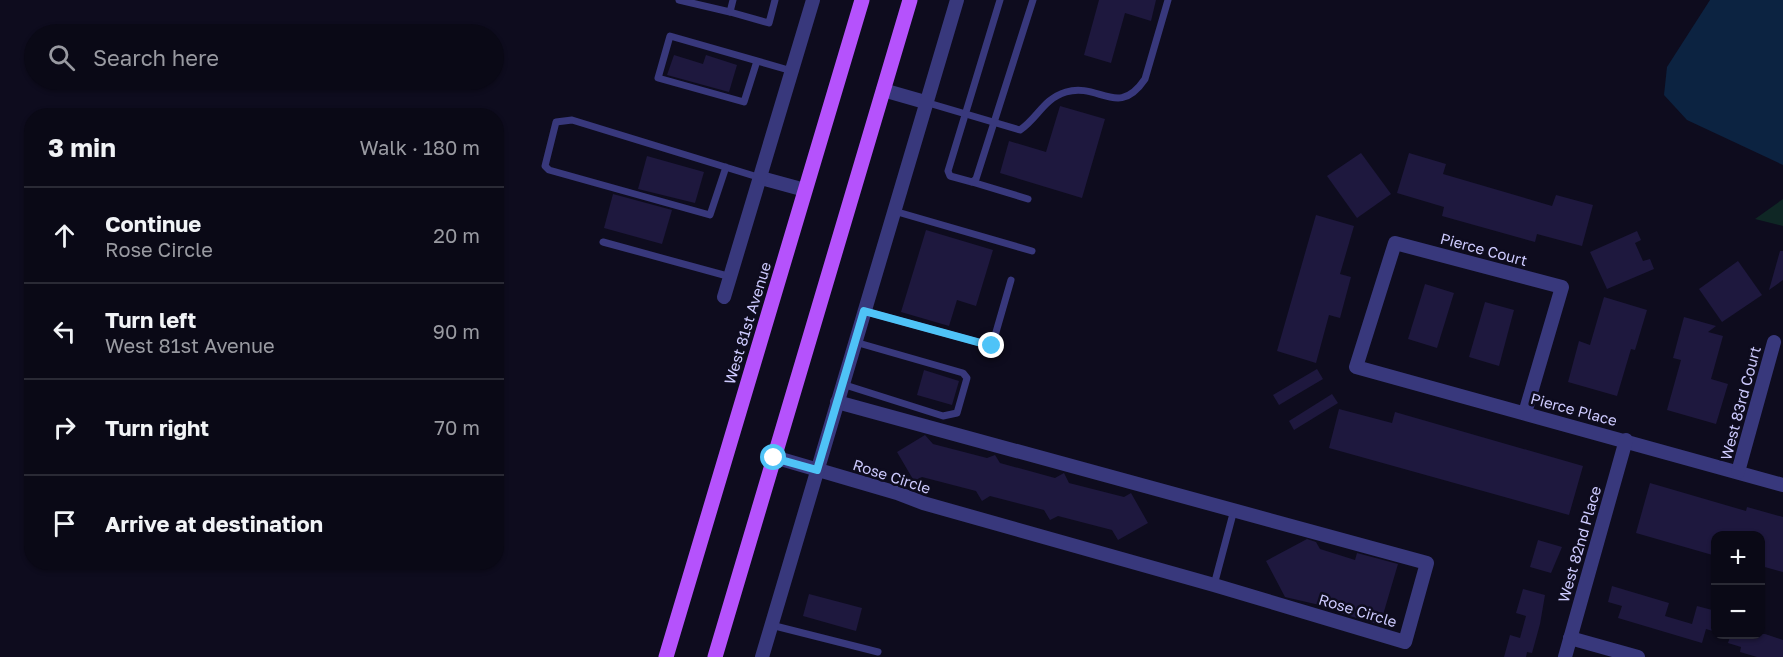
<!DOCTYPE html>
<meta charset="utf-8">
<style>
body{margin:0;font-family:"Golos Text",sans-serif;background:#181723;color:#f1f3f6}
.controls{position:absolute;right:18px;bottom:18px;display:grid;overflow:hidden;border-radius:12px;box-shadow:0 2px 4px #0004}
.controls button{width:54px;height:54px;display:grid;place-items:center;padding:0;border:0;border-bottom:2px solid #2a2a35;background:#0a0916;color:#f1f3f6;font:30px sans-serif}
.stop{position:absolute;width:18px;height:18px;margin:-14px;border:4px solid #4fc3f7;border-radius:50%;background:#fff}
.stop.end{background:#4fc3f7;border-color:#fff;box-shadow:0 2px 6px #0008}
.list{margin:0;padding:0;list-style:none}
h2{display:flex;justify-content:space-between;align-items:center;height:78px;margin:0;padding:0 24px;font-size:26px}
h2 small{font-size:20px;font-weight:400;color:#999aa1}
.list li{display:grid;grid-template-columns:39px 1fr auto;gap:18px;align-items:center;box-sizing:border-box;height:96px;padding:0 24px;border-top:2px solid #2a2a35}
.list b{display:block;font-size:22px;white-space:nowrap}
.list p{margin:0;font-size:20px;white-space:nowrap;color:#999aa1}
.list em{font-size:20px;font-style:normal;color:#999aa1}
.icon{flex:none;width:33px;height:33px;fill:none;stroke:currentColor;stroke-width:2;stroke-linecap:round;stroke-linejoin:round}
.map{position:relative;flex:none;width:1783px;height:657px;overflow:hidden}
.search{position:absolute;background:#0a0916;box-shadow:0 2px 4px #0004;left:24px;top:24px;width:480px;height:66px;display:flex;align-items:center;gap:15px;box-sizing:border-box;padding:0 21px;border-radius:33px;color:#999aa1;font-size:22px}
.panel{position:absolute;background:#0a0916;box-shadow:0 2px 4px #0004;left:24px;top:108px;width:480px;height:462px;border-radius:24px}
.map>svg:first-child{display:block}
.green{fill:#0f2725}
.water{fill:#0c2341}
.building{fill:#1e183e}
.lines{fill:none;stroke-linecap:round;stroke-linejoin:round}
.service{stroke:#38387c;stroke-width:7}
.minor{stroke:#38387c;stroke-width:14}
.primary{stroke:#b552fc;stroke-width:15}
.route{stroke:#4fc3f7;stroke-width:8}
.labels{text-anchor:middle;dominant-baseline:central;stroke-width:5;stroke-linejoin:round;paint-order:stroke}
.street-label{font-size:15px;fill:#cdcafe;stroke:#0e0c1e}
</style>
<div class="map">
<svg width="1783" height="657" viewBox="0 0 1783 657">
<rect width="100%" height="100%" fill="#0e0c1e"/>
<path class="green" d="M1783,199V226L1755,219Z"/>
<path class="water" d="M1710,0H1783V165L1687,120L1664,95L1667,67Z"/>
<g class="building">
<path d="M1099,0H1156L1151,21L1125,13L1111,63L1084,55Z"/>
<path d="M674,55L703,64L706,55L737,65L729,92L667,75Z"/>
<path d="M1060,106L1105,119L1082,198L1000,173L1009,141L1046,152Z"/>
<path d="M1361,153L1391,194L1357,218L1327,176Z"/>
<path d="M1409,153L1446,164L1443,174L1552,206L1556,195L1593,205L1582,246L1537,234L1535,242L1442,216L1444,207L1397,193Z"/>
<path d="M647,156L704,172L695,203L638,189Z"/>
<path d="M613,194L672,210L662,244L604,228Z"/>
<path d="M1316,215L1354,226L1340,274L1351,277L1340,318L1329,315L1316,363L1277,351Z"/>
<path d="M926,230L993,250L976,306L957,300L949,326L901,312Z"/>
<path d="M1637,231L1641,240L1635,243L1643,261L1650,259L1654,269L1607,289L1590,252Z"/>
<path d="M1780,251H1783V280L1769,290Z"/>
<path d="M1738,261L1762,295L1722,322L1699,289Z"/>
<path d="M1425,284L1454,293L1437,348L1408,339Z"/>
<path d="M1604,297L1647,310L1635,350L1631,349L1617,396L1568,382L1579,341L1590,345Z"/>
<path d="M1485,302L1514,310L1499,366L1469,357Z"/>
<path d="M1684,317L1716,326L1708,332L1723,336L1711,379L1728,384L1716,424L1667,410L1681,360L1673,358Z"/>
<path d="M1317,369L1323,379L1279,405L1273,395Z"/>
<path d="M924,370L959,381L952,405L917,395Z"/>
<path d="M1332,394L1338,403L1294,430L1289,421Z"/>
<path d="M1339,409L1392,423L1395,412L1583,466L1569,515L1329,448Z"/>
<path d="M925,435L933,444L987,458L995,455L1000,463L1055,478L1064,473L1069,483L1124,497L1131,493L1148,523L1118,540L1112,530L1058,516L1050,520L1044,510L990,496L982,501L976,491L922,477L914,481L897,452Z"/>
<path d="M1650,483L1746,511L1747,507L1783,517V572L1761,566V536H1716V556L1636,533Z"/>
<path d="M1307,539L1316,542L1320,549L1355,560L1357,553L1398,564L1380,625L1340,613L1341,610L1285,597L1266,561Z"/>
<path d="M1538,540L1562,547L1551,573L1530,567Z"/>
<path d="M1612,586L1669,603L1665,616L1692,624L1697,606L1716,611V632L1706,629L1702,643L1618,618L1622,606L1608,602Z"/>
<path d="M1523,589L1545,595L1540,624L1532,653L1527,652L1526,657H1504L1510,635L1520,638L1526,616L1516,613Z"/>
<path d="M809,594L862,608L856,631L803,616Z"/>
<path d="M1731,634H1765L1783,640V657H1757L1740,652L1741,647L1728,643Z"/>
</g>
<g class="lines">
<g class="service">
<path d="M679,0L730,12L733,0"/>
<path d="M1000,0L948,171L950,176L972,182L976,179L1033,0"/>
<path d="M730,12L769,23L775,0"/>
<path d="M757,61L744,102L658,78L670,36L792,71"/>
<path d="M925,102L1020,130C1038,118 1043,99 1066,92C1099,82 1118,119 1145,79L1168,0"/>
<path d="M726,167L710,215L549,170L545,166L556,122L572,120L761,178"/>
<path d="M972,182L1028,199"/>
<path d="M894,211L1032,251"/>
<path d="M603,242L731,277"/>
<path d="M864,311L992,346L1011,280"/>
<path d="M842,384L943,416L957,413L967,378L963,373L855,342"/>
<path d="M1214,585L1234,510"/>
<path d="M771,625L878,652"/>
</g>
<g class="minor">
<path d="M883,90L925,102"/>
<path d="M761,178L805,190"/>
<path d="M724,297L813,0"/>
<path d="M1525,413L1562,287L1395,243L1356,367L1783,485"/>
<path d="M774,457L897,493L923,503L1214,585L1405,642L1427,563L837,402"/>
<path d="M1738,472L1774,342"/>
<path d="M1570,638L1638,657"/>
<path d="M762,657L957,0"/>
<path d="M1565,657L1626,440"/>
</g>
<g class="primary">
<path d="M666,657L862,0"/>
<path d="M715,657L910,0"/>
</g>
</g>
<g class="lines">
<path class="route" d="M774,458L817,470L864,311L992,346"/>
</g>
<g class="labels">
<g class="street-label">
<text transform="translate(1484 249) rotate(15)">Pierce Court</text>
<text transform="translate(747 323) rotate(-73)">West 81st Avenue</text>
<text transform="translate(1740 403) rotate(-75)">West 83rd Court</text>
<text transform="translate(1574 409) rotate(15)">Pierce Place</text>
<text transform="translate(892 476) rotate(18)">Rose Circle</text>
<text transform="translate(1579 544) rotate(-74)">West 82nd Place</text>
<text transform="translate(1358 610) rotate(17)">Rose Circle</text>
</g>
</g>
</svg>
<div class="controls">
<button>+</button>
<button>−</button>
</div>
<div class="stop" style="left:774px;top:458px"></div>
<div class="stop end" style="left:992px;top:346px"></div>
<div class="search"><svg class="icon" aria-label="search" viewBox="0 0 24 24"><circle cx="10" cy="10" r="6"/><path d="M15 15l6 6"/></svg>Search here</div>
<section class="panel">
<h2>3 min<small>Walk · 180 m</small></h2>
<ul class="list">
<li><svg class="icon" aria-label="ahead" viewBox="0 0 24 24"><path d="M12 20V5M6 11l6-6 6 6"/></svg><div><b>Continue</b><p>Rose Circle</p></div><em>20 m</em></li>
<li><svg class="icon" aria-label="left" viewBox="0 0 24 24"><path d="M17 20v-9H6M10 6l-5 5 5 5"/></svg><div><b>Turn left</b><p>West 81st Avenue</p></div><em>90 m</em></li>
<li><svg class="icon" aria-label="right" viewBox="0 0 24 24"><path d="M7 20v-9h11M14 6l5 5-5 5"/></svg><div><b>Turn right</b></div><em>70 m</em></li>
<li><svg class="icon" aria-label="arrive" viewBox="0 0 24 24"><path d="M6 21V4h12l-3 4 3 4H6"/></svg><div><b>Arrive at destination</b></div></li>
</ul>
</section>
</div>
